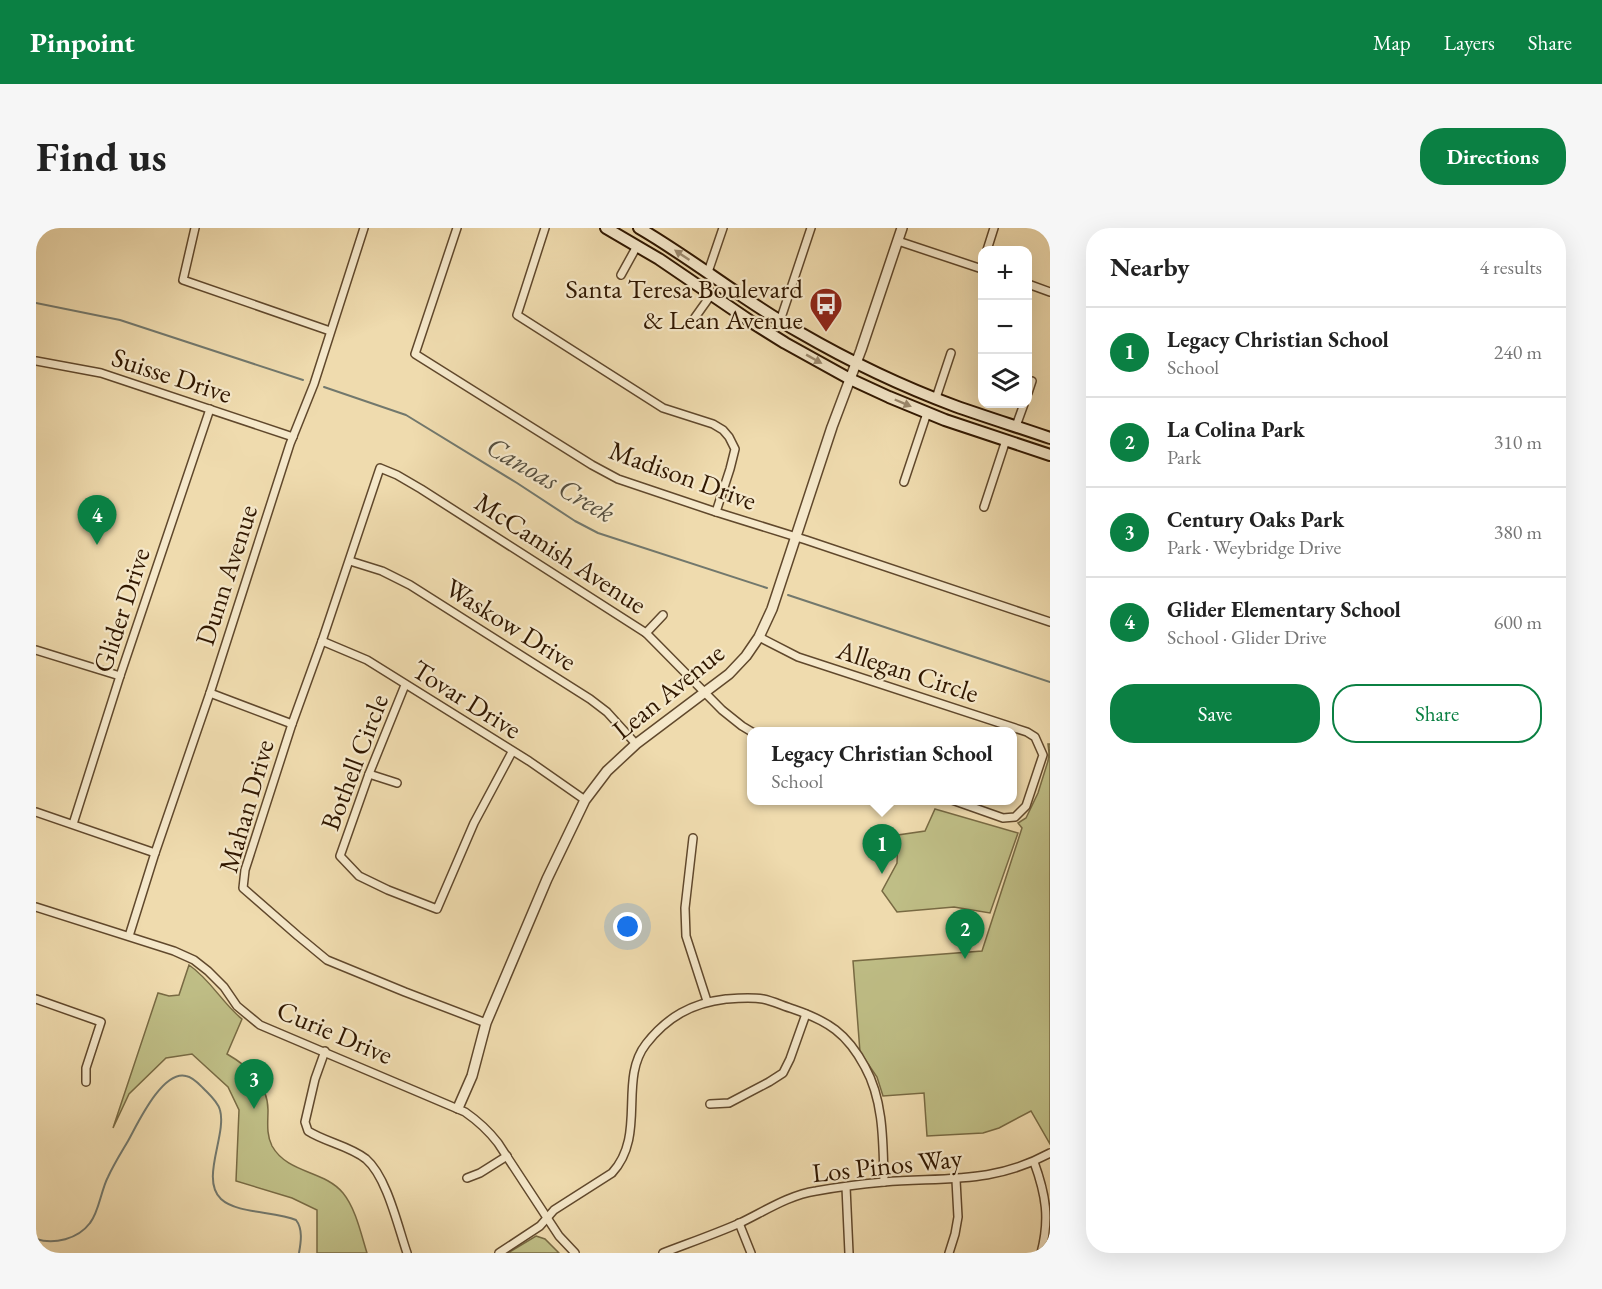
<!DOCTYPE html>
<meta charset="utf-8">
<style>
body{margin:0;font-family:"EB Garamond",serif;background:#f6f6f6;color:#222}
.controls{position:absolute;right:18px;top:18px;display:grid;overflow:hidden;border-radius:12px;box-shadow:0 6px 24px #0002}
.controls button{width:54px;height:54px;display:grid;place-items:center;padding:0;border:0;border-bottom:2px solid #e0e0e0;background:#fff;color:#222;font:30px sans-serif}
.you{position:absolute;left:592px;top:699px;width:21px;height:21px;margin:-15px;border:4px solid #fff;border-radius:50%;background:#1a73e8;box-shadow:0 0 0 9px #1a73e833}
.badge{display:grid;place-items:center;width:39px;height:39px;border-radius:50%;background:#0b8043;color:#fff;font-size:20px;font-weight:700}
.pin{position:absolute;translate:-50% -50px;filter:drop-shadow(0 2px 3px #0008)}
.pin::after{content:'';position:absolute;top:32px;width:21px;height:18px;background:inherit;clip-path:polygon(0 0,100% 0,50% 100%)}
.popup{position:absolute;left:711px;top:499px;width:270px;height:78px;box-sizing:border-box;display:grid;place-content:center;border-radius:12px;background:#fff;filter:drop-shadow(0 2px 4px #0005);font-size:20px;white-space:nowrap;color:#767676}
.popup b{font-size:22px;color:#222}
.popup::after{content:'';position:absolute;left:50%;top:100%;margin-left:-12px;border:12px solid transparent;border-top-color:#fff}
.list{margin:0;padding:0;list-style:none}
h2{display:flex;justify-content:space-between;align-items:center;height:78px;margin:0;padding:0 24px;font-size:26px}
h2 small{font-size:20px;font-weight:400;color:#767676}
.list li{display:grid;grid-template-columns:39px 1fr auto;gap:18px;align-items:center;box-sizing:border-box;height:90px;padding:0 24px;border-top:2px solid #e0e0e0}
.list b{display:block;font-size:22px;white-space:nowrap}
.list p{margin:0;font-size:20px;white-space:nowrap;color:#767676}
.list em{font-size:20px;font-style:normal;color:#767676}
.actions{display:flex;gap:12px;padding:18px 24px}
.actions a{flex:1;padding:14px 0;border:2px solid #0b8043;border-radius:24px;text-align:center;font-size:21px;color:#0b8043}
.actions .main{background:#0b8043;color:#fff}
.icon{flex:none;width:33px;height:33px;fill:none;stroke:currentColor;stroke-width:2;stroke-linecap:round;stroke-linejoin:round}
.map{position:relative;flex:none;width:1014px;height:1025px;overflow:hidden;border-radius:24px}
header{display:flex;align-items:center;gap:36px;box-sizing:border-box;height:84px;padding:0 30px;background:#0b8043;color:#fff}
header strong{font-size:28px}
nav{display:flex;gap:33px;margin-inline-start:auto;font-size:21px}
.intro{display:flex;align-items:center;justify-content:space-between;box-sizing:border-box;height:144px;padding:0 36px}
h1{margin:0;font-size:42px}
.button{padding:15px 27px;border-radius:24px;background:#0b8043;color:#fff;font-size:21px;font-weight:700}
main{display:flex;gap:36px;padding:0 36px}
aside{flex:1;background:#fff;border-radius:24px;box-shadow:0 6px 24px #0002}
.map>svg:first-child{display:block}
.green{fill:#bfbe86;stroke:#786a43;stroke-width:1.5}
.lines{fill:none;stroke-linecap:round;stroke-linejoin:round}
.stream{stroke:#72786d;stroke-width:2}
.minor-casing{stroke:#60482c;stroke-width:10}
.tertiary-casing{stroke:#60482c;stroke-width:12}
.secondary-casing{stroke:#301700;stroke-width:14}
.minor{stroke:#f5e8ca;stroke-width:7}
.tertiary{stroke:#f5e8ca;stroke-width:9}
.secondary{stroke:#f5e8ca;stroke-width:10}
.oneway{fill:#9c8a6f}
.labels{text-anchor:middle;dominant-baseline:central;stroke-width:4.5;stroke-linejoin:round;paint-order:stroke}
.poi-label{font-size:27px;fill:#301700;stroke:#f5e8ca;text-anchor:end}
.street-label{font-size:27px;fill:#301700;stroke:#f5e8ca}
.water-label{font-size:28px;font-style:italic;fill:#564f3f;stroke:#f5e8ca}
</style>
<header>
<strong>Pinpoint</strong>
<nav><a>Map</a><a>Layers</a><a>Share</a></nav>
</header>
<div class="intro"><h1>Find us</h1><a class="button">Directions</a></div>
<main>
<div class="map">
<svg width="1014" height="1025" viewBox="0 0 1014 1025">
<rect width="100%" height="100%" fill="#efdbae"/>
<filter id="stains"><feTurbulence type="fractalNoise" baseFrequency=".00333" numOctaves="4"/><feColorMatrix values="0 0 0 0 .2 0 0 0 0 .09 0 0 0 0 .02 0 0 0 .5 -.17"/></filter>
<radialGradient id="worn" r=".72"><stop offset=".6" stop-color="#630" stop-opacity="0"/><stop offset="1" stop-color="#630" stop-opacity=".3"/></radialGradient>
<g class="green">
<path d="M1012,516H1014V916L995,883L963,900L947,905L891,908L888,865L847,868L841,849L824,824L817,733L946,723L986,600L982,595L990,590L1002,565L1012,533L1013,525Z"/>
<path d="M899,581L982,605L954,685L918,679L861,684L846,663L861,635L862,607L889,603Z"/>
<path d="M153,737C175,752 186,775 206,791L191,826C212,838 232,855 232,882C232,894 230,906 236,918C252,946 288,942 307,965C320,981 325,1006 331,1025H281V982L256,970L200,953L203,882L192,859L156,826L130,830L93,866L77,900L122,765L133,768L143,767Z"/>
<path d="M500,1008L509,1011L523,1025H472Z"/>
</g>
<g class="lines">
<g class="stream">
<path d="M0,75L84,92L267,152"/>
<path d="M288,159L370,187L481,255L539,293L562,305L731,360"/>
<path d="M752,367L1014,454"/>
<path d="M0,1011C18,1017 42,1011 54,995C63,984 65,962 72,949C78,936 85,925 92,913C101,897 126,842 150,848C157,849 163,856 168,861C174,867 182,874 184,882C191,907 164,951 185,971C201,986 240,983 260,992C267,1001 265,1014 263,1025"/>
</g>
<g class="minor-casing">
<g id="minor">
<path d="M159,0L147,52L294,103"/>
<path d="M421,0L379,126L556,237L582,251L680,284L770,312L1014,394"/>
<path d="M509,0L481,87L627,180L677,196L687,202L693,209L699,221L694,241L680,284"/>
<path d="M862,13L946,41"/>
<path d="M951,22L958,0"/>
<path d="M672,44L687,0"/>
<path d="M585,47L601,18"/>
<path d="M992,56L1014,64"/>
<path d="M744,93L775,0"/>
<path d="M655,95L675,67"/>
<path d="M0,133L65,145L257,209"/>
<path d="M992,165L996,153"/>
<path d="M900,170L915,125"/>
<path d="M980,198L988,176"/>
<path d="M868,254L891,185"/>
<path d="M948,279L970,212"/>
<path d="M314,333L346,343L374,357L554,471L571,484L600,516"/>
<path d="M610,405L627,387"/>
<path d="M723,409L762,429L991,504L999,509L1007,527L990,578L979,589L967,590L916,572"/>
<path d="M286,413L331,432L493,533L549,572"/>
<path d="M0,422L84,448"/>
<path d="M369,457L333,546L304,628L323,648L352,662L401,681L438,595L476,524"/>
<path d="M174,465L256,496"/>
<path d="M333,546L361,555"/>
<path d="M0,584L119,625"/>
<path d="M37,596L84,448L174,181"/>
<path d="M657,610L649,680L650,708L671,773"/>
<path d="M0,679L138,723L158,732L172,743L188,759L201,778L224,797L429,884C442,893 452,902 462,915L523,1008L539,1025"/>
<path d="M93,708L119,625L174,465L254,216L278,156L328,0"/>
<path d="M0,771L65,794L50,840V854"/>
<path d="M450,795L369,764L291,732L262,708L207,660L209,642L256,496L286,413L344,240L361,247L385,261L610,405L686,482L706,498L716,504"/>
<path d="M289,823L279,851L269,894L272,903C289,914 314,918 330,931C351,949 362,999 371,1025"/>
<path d="M674,876L693,875L733,854L747,845L754,831L770,786"/>
<path d="M998,934C1010,967 1014,991 1005,1025"/>
<path d="M431,950L444,945L471,928"/>
<path d="M810,959L813,1025"/>
<path d="M703,995L715,1025"/>
<path d="M463,1025L504,998L518,982L576,945C611,907 582,852 610,816C631,789 656,775 690,771C703,770 715,769 727,771C737,773 747,778 757,781C792,793 811,805 829,839C848,873 847,916 848,954"/>
<path d="M627,1025C653,1015 679,1006 704,995C729,983 753,967 780,963C802,959 826,956 848,954C910,949 957,956 1014,925"/>
<path d="M913,1025L919,1006L922,989L920,952"/>
</g>
</g>
<g class="tertiary-casing">
<path id="tertiary" d="M422,880L436,848L450,795L511,651L549,572L571,543L600,516L693,446L710,428L723,409L736,381L796,199L825,122L866,0"/>
</g>
<g class="secondary-casing">
<g id="secondary">
<path d="M570,0L623,31L717,95L749,115L814,151L853,169L909,192L1014,227"/>
<path d="M603,0C658,32 708,73 763,104C813,133 865,158 919,178C950,189 982,199 1014,210"/>
</g>
</g>
<use href="#minor" class="minor"/>
<use href="#tertiary" class="tertiary"/>
<use href="#secondary" class="secondary"/>
</g>
<defs><path id="oneway-solid" d="M-6-.8H1V-3.2L6.5 0L1 3.2V.8H-6Z" transform="scale(1.5)"/></defs>
<g class="oneway">
<use href="#oneway-solid" transform="translate(646 27) rotate(-146)"/>
<use href="#oneway-solid" transform="translate(778 131) rotate(29)"/>
<use href="#oneway-solid" transform="translate(867 175) rotate(23)"/>
</g>
<defs>
<g id="bus-pin" transform="scale(1.725)"><path d="M0 17L-7.5 6A9.5 9.5 0 1 1 7.5 6Z" fill="#8f2418" stroke="#f5e8ca"/><path d="M-5-6H5V4H4V6H2V4H-2V6H-4V4H-5ZM-3.5-4V0h7V-4ZM-3.5 1.2v1.5H-2V1.2ZM2 1.2v1.5H3.5V1.2Z" fill="#fff"/></g>
</defs>
<g fill-rule="evenodd">
<use href="#bus-pin" x="790" y="76"/>
</g>
<g class="labels">
<g class="poi-label">
<text x="767" y="60">Santa Teresa Boulevard<tspan x="767" dy="31">&amp; Lean Avenue</tspan></text>
</g>
<g class="street-label">
<text transform="translate(136 147) rotate(18)">Suisse Drive</text>
<text transform="translate(647 247) rotate(20)">Madison Drive</text>
<text transform="translate(525 325) rotate(33)">McCamish Avenue</text>
<text transform="translate(190 347) rotate(-72)">Dunn Avenue</text>
<text transform="translate(85 382) rotate(-72)">Glider Drive</text>
<text transform="translate(475 396) rotate(32)">Waskow Drive</text>
<text transform="translate(872 443) rotate(18)">Allegan Circle</text>
<text transform="translate(632 463) rotate(-39)">Lean Avenue</text>
<text transform="translate(431 471) rotate(32)">Tovar Drive</text>
<text transform="translate(318 534) rotate(-69)">Bothell Circle</text>
<text transform="translate(210 578) rotate(-74)">Mahan Drive</text>
<text transform="translate(299 804) rotate(23)">Curie Drive</text>
<text transform="translate(851 937) rotate(-6)">Los Pinos Way</text>
</g>
<g class="water-label">
<text transform="translate(515 251) rotate(30)">Canoas Creek</text>
</g>
</g>
<rect width="100%" height="100%" filter="url(#stains)"/>
<rect width="100%" height="100%" fill="url(#worn)"/>
</svg>
<div class="controls">
<button>+</button>
<button>−</button>
<button><svg class="icon" aria-label="layers" viewBox="0 0 24 24"><path d="M12 4l9 5-9 5-9-5zM3 14l9 5 9-5"/></svg></button>
</div>
<div class="you"></div>
<div class="pin badge" style="left:846px;top:646px">1</div>
<div class="popup"><b>Legacy Christian School</b>School</div>
<div class="pin badge" style="left:929px;top:731px">2</div>
<div class="pin badge" style="left:218px;top:881px">3</div>
<div class="pin badge" style="left:61px;top:317px">4</div>
</div>
<aside>
<h2>Nearby<small>4 results</small></h2>
<ul class="list">
<li><span class="badge">1</span><div><b>Legacy Christian School</b><p>School</p></div><em>240 m</em></li>
<li><span class="badge">2</span><div><b>La Colina Park</b><p>Park</p></div><em>310 m</em></li>
<li><span class="badge">3</span><div><b>Century Oaks Park</b><p>Park · Weybridge Drive</p></div><em>380 m</em></li>
<li><span class="badge">4</span><div><b>Glider Elementary School</b><p>School · Glider Drive</p></div><em>600 m</em></li>
</ul>
<div class="actions"><a class="main">Save</a><a>Share</a></div>
</aside>
</main>
